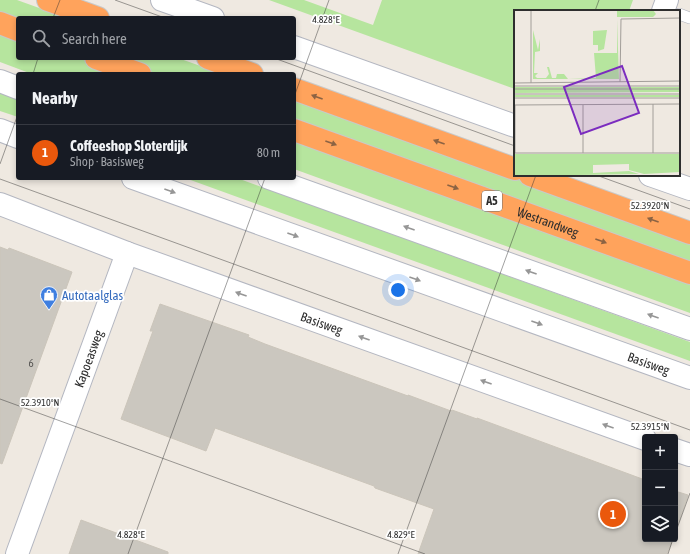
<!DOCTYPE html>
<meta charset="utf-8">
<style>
body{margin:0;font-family:"Asap Condensed",sans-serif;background:#20242c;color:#f1f3f6}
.controls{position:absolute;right:12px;bottom:12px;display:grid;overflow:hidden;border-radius:4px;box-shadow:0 2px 6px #0003}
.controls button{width:36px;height:36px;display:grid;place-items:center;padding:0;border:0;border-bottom:1px solid #363941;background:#171b24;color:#f1f3f6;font:20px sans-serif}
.you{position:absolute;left:398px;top:290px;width:14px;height:14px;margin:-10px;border:3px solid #fff;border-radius:50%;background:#1a73e8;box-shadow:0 0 0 6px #1a73e833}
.badge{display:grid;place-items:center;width:26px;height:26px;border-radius:50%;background:#ea580c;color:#fff;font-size:13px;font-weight:700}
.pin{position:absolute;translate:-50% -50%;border:2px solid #fff;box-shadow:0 1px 4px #0006}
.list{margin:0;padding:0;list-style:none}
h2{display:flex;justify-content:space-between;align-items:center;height:52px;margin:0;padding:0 16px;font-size:17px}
h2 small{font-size:13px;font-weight:400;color:#9ea1a6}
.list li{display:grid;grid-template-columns:26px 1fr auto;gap:12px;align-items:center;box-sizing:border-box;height:56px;padding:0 16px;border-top:1px solid #363941}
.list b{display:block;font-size:15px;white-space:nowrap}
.list p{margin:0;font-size:13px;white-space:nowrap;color:#9ea1a6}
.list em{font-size:13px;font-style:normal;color:#9ea1a6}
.icon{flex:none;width:22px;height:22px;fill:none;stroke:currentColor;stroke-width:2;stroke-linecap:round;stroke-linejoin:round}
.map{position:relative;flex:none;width:690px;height:554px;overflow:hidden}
.search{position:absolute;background:#171b24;box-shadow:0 2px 6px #0003;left:16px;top:16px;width:280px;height:44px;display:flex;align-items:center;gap:10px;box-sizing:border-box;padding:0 14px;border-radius:4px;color:#9ea1a6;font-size:15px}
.panel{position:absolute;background:#171b24;box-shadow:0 2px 6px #0003;left:16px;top:72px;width:280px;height:108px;border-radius:4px}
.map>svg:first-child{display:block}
.green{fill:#b6e59e}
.building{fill:#cbc7bf;stroke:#cbc5ba}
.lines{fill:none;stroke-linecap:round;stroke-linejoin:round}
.lane-casing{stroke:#b4b7c1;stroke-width:12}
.street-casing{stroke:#b4b7c1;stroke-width:24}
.secondary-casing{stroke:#b4b7c1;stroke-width:24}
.highway-casing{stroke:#c9c9c9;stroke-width:24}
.lane{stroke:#fff;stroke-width:11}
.street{stroke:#fff;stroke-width:22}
.secondary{stroke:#fff;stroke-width:22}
.highway{stroke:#ffa35c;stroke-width:22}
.oneway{fill:#8c6343}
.oneway2{fill:#969696}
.ticks{fill:none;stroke:#2e2e2e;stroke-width:1;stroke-opacity:0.45}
.labels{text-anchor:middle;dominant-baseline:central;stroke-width:3.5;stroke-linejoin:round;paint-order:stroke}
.number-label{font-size:11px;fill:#555452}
.shield{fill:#fff;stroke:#6d6d6d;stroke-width:1}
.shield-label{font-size:12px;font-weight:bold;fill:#2e2e2e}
.street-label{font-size:13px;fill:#2e2e2e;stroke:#fff}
.shop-label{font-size:13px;fill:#366cbe;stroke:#fff;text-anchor:start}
.inset-road{fill:none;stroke:#a29e99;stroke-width:1}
.view{fill:#7b2cbf;fill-opacity:0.15;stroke:#7b2cbf;stroke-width:2}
.inset-edge{fill:none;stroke:#2e2e2e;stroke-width:2}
.ticks-label{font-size:10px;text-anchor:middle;fill:#2e2e2e;stroke:#fff;stroke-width:3.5;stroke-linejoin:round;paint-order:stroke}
</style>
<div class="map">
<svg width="690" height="554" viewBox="0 0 690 554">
<rect width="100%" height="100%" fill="#efe9e1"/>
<g class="green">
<path d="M0,0H17L67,18H18V58H178L223,74H32L0,62Z"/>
<path d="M269,0H304L373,25L382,0H633L629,11H515V89Z"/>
<path d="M0,92L18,98V117L0,111Z"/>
<path d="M294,100L690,239V313L294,169Z"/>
<path d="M185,178H237L690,342V361Z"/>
</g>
<g class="building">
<path d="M0,247L8,250L9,248L72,272L2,464L0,463Z"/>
<path d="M160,304L249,335L248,337L265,344L408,396V395L451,411L452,410L477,419V418L645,480V539H673L667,554H418L434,509L375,488L374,486L215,428L206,451L121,419L153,331H150Z"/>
<path d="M675,491L688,495L675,533Z"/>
<path d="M81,520L168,552V554H69Z"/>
</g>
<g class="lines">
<g class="lane-casing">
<path id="lane" d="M679,14L690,18"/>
</g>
<g class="street-casing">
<g id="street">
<path d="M162,0L213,18"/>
<path d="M663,11L667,0"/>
<path d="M294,47L515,126"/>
<path d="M650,175L690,189"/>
<path id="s1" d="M0,204L127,253L645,439"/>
<path d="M675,450L690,455"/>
<path id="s2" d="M17,554L127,253"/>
</g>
</g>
<g class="secondary-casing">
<g id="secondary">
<path d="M0,81L18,88"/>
<path d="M0,130L18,137"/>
<path id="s3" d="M133,178L690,378"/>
<path d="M269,178L690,329"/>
</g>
</g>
<g class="highway-casing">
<g id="highway">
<path d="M48,0L98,18"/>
<path d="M0,23L18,30"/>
<path d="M96,58L140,74"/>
<path d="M208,58L252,74"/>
<path d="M294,89L515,169"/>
<path id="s4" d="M294,130L690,273"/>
<path d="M530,175L690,233"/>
</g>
</g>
<use href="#lane" class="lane"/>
<use href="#street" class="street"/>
<use href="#secondary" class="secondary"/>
<use href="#highway" class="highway"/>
</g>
<defs><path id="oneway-solid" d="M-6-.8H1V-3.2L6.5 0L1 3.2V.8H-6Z"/></defs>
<g class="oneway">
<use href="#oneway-solid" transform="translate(317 97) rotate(-160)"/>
<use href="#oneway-solid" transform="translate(439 142) rotate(-160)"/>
<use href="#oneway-solid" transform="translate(331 143) rotate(20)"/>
<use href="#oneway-solid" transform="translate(453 187) rotate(20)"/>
<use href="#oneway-solid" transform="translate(653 220) rotate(-160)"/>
<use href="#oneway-solid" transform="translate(601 241) rotate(20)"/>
</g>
<g class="oneway2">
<use href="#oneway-solid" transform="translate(170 191) rotate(20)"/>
<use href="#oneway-solid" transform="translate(409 228) rotate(-160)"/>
<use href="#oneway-solid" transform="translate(293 235) rotate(20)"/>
<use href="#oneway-solid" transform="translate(531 272) rotate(-160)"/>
<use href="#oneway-solid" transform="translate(415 279) rotate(20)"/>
<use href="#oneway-solid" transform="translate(241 294) rotate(-160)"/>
<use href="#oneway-solid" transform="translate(653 316) rotate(-160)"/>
<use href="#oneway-solid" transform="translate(537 323) rotate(20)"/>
<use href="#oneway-solid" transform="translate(364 338) rotate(-160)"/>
<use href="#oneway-solid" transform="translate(486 382) rotate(-160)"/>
<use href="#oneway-solid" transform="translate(608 426) rotate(-160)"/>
</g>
<path class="ticks" d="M115,0L165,18M595,11L599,0M53,18L60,0M274,58L515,146M33,74L38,58M294,97L329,0M0,164L18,114M596,175L690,209M0,179L690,430M0,399L425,554M675,534L690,493M128,554L265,178M398,554L536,175M668,554L673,539"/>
<defs>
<g id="shop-pin" transform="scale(0.9)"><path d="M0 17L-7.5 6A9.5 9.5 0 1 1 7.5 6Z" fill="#3f7fe0" stroke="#fff"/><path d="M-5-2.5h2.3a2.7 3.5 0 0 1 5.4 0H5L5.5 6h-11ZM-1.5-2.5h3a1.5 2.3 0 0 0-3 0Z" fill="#fff"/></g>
</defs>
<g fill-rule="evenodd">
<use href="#shop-pin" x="49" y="295"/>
</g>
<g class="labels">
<g class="number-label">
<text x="31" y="363">6</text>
</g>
<rect class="shield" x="482" y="191" width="20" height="20" rx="3"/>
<g class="shield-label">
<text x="492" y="201">A5</text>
</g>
<g class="street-label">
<text stroke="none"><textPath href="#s4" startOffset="270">Westrandweg</textPath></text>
<text stroke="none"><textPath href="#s1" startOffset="343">Basisweg</textPath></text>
<text stroke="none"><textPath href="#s2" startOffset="208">Kapoeasweg</textPath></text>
<text stroke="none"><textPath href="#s3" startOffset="548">Basisweg</textPath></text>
</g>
<g class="shop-label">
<text x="62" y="295">Autotaalglas</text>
</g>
</g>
<g transform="translate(514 10)">
<rect width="166" height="166" fill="#efe9e1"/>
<path d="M103,0H139L142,4L139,7H103ZM103,9L105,69H19V20L24,40L26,29V41L21,42L20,63H24L21,66L23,68H32L35,64L33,57H35L38,68H42L43,64H50L54,69L82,68L80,43H103ZM93,20L90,39L84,41V35H79V21ZM0,77H166V82L0,83ZM0,85H166V87H0ZM0,144H166V162L130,164L115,160V154L79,155V163L115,161L125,164L0,166Z" fill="#b6e59e"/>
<path class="inset-road" d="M106,72L107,9L166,8M0,73L166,71M17,73V0M0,76H166M0,79H166M0,84H166M0,88H166M139,94V143M0,95L166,94M1,95V143M0,143H166M69,143V95"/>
<path class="view" d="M108,56L125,103L67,124L50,77Z"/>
<rect width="166" height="166" class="inset-edge"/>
</g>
<g class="ticks-label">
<text x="326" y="23">4.828°E</text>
<text x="650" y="209">52.3920°N</text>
<text x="40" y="406">52.3910°N</text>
<text x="650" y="430">52.3915°N</text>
<text x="131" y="538">4.828°E</text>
<text x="401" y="538">4.829°E</text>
</g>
</svg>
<div class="controls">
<button>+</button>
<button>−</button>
<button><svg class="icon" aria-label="layers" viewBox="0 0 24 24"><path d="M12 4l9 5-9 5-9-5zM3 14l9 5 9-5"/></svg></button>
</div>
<div class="you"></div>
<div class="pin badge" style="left:613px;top:514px">1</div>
<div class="search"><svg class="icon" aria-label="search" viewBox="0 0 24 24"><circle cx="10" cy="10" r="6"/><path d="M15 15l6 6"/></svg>Search here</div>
<section class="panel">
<h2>Nearby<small></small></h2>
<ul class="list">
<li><span class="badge">1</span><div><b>Coffeeshop Sloterdijk</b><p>Shop · Basisweg</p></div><em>80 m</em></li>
</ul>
</section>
</div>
